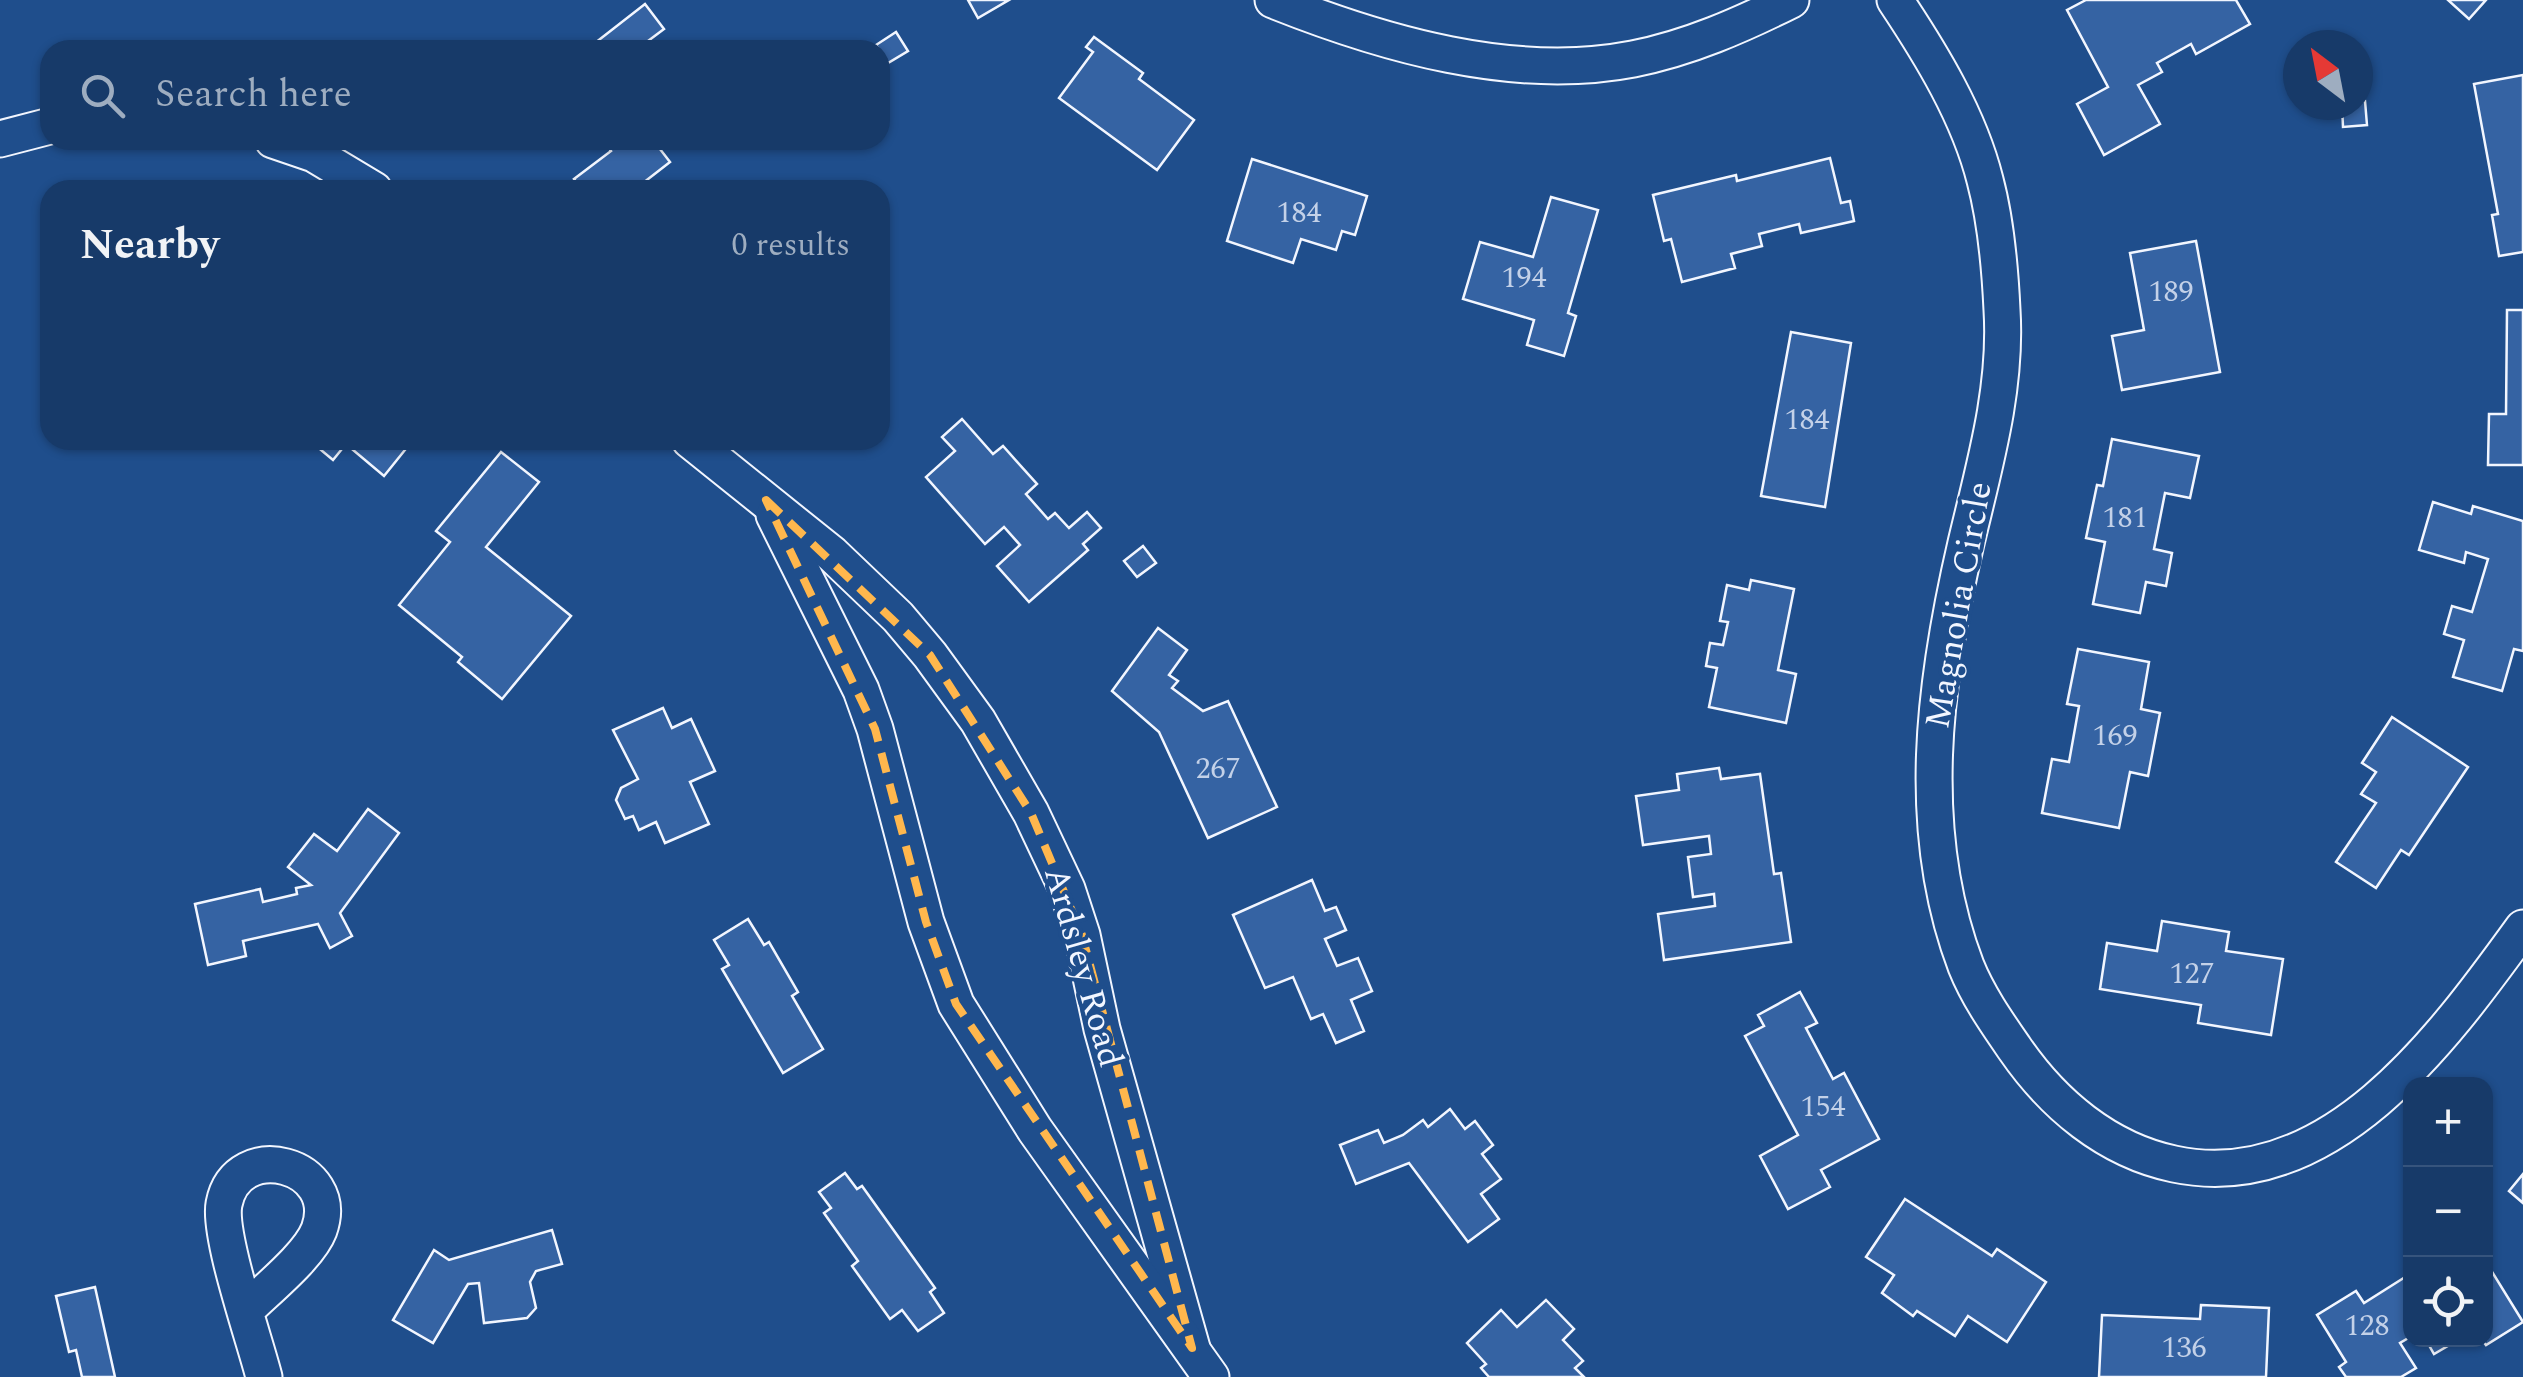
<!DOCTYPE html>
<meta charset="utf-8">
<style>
body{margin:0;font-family:Spectral,serif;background:#244571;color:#f1f3f6}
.controls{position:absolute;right:30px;bottom:30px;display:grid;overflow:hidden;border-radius:20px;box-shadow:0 2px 8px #0004}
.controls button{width:90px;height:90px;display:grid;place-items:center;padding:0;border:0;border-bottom:2px solid #36547d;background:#173a69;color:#f1f3f6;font:50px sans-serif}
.compass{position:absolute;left:2283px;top:30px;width:90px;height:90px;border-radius:50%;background:#173a69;box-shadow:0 2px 8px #0004;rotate:328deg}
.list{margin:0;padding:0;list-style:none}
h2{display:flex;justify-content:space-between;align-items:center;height:130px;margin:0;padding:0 40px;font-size:42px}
h2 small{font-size:32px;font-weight:400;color:#9eadc0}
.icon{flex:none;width:55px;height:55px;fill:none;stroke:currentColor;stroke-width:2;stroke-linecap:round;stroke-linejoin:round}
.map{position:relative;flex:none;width:2523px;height:1377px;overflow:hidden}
.search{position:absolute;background:#173a69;box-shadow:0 2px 8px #0004;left:40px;top:40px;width:850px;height:110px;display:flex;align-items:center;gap:25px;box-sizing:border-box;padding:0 35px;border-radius:30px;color:#9eadc0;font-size:38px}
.panel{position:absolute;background:#173a69;box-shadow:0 2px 8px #0004;left:40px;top:180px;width:850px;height:270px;border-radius:30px}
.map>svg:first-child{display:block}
.building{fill:#3563a3;stroke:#f2f6ff;stroke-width:2.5}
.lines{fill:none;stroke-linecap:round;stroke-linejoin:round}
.minor-casing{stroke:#f2f6ff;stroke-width:39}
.minor{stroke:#1f4e8c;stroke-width:35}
.marked{fill:none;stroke:#ffb74d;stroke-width:8;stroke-dasharray:20 12;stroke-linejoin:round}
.labels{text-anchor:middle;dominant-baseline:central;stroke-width:8;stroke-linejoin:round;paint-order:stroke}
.number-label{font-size:30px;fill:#c3d1e8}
.street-label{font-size:35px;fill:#f2f6ff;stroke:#1f4e8c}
</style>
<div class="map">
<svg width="2523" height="1377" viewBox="0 0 2523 1377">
<rect width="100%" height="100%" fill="#1f4e8c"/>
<g class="building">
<path d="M968,0H1009L978,18Z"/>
<path d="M2086,0H2236L2250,24L2196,54L2191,44L2157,63L2162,72L2138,85L2160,124L2104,155L2077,104L2108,87L2067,10Z"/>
<path d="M2448,0H2486L2469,19Z"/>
<path d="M645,4L664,29L636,50H586Z"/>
<path d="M896,32L908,51L888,63L876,45Z"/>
<path d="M1094,37L1143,73L1139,79L1194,120L1157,170L1059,98L1093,52L1086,47Z"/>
<path d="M2523,75V252L2499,256L2492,215L2498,214L2474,84Z"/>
<path d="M2358,101H2365L2367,125L2343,127L2342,105H2358Z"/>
<path d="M603,140H653L670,162L634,190H583L574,179L611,151Z"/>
<path d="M1830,158L1841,203L1850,201L1854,221L1801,233L1799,224L1759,234L1762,246L1731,254L1735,268L1682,282L1671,239L1664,241L1653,195L1736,175L1737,181Z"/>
<path d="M1252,159L1367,196L1355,235L1342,231L1336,250L1301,239L1293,263L1227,241Z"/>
<path d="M1551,197L1598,210L1568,313L1576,316L1564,356L1527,345L1534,320L1463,299L1480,242L1533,257Z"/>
<path d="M2196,241L2220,372L2122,390L2112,336L2144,330L2130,253Z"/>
<path d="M2507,310H2523V465H2488L2489,414H2506Z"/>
<path d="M1791,332L1851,343L1825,507L1761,496Z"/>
<path d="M962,419L993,454L1003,446L1037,484L1026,494L1048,519L1055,513L1069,528L1087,512L1101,528L1083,544L1088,550L1029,602L997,566L1020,545L1004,527L985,544L926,477L955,451L942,437Z"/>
<path d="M2112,439L2199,456L2190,498L2165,493L2154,549L2172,553L2166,586L2146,582L2140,613L2093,604L2105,542L2086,538L2097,485L2103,486Z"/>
<path d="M309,440H403L409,445L384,476L346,444L333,460Z"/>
<path d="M501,452L539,482L486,547L571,616L502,699L458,662L462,657L399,605L450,542L436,531Z"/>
<path d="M2433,502L2471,514L2473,506L2523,521V651L2514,649L2502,691L2453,677L2464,640L2444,634L2452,606L2472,612L2488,559L2466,552L2464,563L2419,550Z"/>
<path d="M1143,546L1156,563L1137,577L1124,561Z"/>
<path d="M1751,580L1794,589L1778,670L1796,674L1786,723L1709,707L1717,668L1706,666L1710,643L1723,645L1728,622L1720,621L1727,585L1749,590Z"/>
<path d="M1158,628L1187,650L1169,675L1178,681L1172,688L1203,711L1228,701L1277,807L1208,838L1159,732L1112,691Z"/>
<path d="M2078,649L2149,662L2141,709L2160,713L2148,776L2130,772L2119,828L2042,813L2052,759L2069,762L2079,706L2067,704Z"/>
<path d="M663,708L672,728L691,719L715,771L690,782L709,824L665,843L656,822L639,830L633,816L625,819L616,800L621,788L638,779L613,730Z"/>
<path d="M2392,717L2468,767L2409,855L2401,850L2376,888L2336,862L2376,803L2361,794L2376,772L2362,763Z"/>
<path d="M1719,768L1721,779L1760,774L1774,874L1781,873L1791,942L1664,960L1658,914L1715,906L1714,894L1693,897L1688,857L1711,854L1709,836L1643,845L1636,796L1679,790L1677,774Z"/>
<path d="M368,809L399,833L340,913L352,936L330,948L318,924L243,941L246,956L208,965L195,904L260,889L263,902L297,894L296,888L311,885L288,867L314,834L337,851Z"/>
<path d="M1312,880L1325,911L1336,907L1346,930L1325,939L1337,966L1358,958L1372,991L1351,1000L1364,1031L1336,1043L1323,1014L1311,1019L1293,977L1265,988L1233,915Z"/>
<path d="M748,919L764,945L769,942L798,992L792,996L823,1049L783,1073L722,969L729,965L714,940Z"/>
<path d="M2162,921L2229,932L2226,951L2283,959L2271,1035L2198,1023L2201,1005L2100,989L2107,943L2157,951Z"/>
<path d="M1800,992L1817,1023L1806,1028L1833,1079L1844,1073L1879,1139L1821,1170L1830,1187L1788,1209L1760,1156L1798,1135L1745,1036L1764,1026L1758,1015Z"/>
<path d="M1450,1109L1465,1129L1475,1121L1493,1145L1482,1154L1501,1179L1481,1194L1499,1219L1468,1242L1409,1163L1356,1184L1340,1145L1378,1130L1384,1143L1403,1135L1423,1120L1428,1127Z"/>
<path d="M845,1173L857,1189L862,1186L935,1288L930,1292L944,1313L918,1331L902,1310L890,1319L852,1266L858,1261L824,1213L831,1208L819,1192Z"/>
<path d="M2523,1174V1203L2509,1191Z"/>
<path d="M1905,1199L1992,1256L1997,1249L2046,1282L2007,1342L1968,1316L1955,1336L1917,1311L1913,1316L1882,1293L1894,1275L1866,1257Z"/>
<path d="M552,1230L562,1264L536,1271L530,1282L536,1308L527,1318L484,1323L479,1283L468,1284L433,1343L393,1320L434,1250L449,1260Z"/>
<path d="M2486,1262L2523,1322L2486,1345L2482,1340H2486Z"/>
<path d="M2410,1274V1337L2400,1343L2416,1368L2401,1377H2346L2339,1367L2346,1362L2317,1315L2356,1291L2364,1303Z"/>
<path d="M95,1287L115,1377H82L76,1350L69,1352L56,1296Z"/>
<path d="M1546,1300L1574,1329L1563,1340L1583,1361L1575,1368L1584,1377H1489L1481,1368L1486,1364L1467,1343L1501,1310L1517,1327Z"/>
<path d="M2201,1305L2269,1308L2266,1377H2099L2102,1315L2200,1319Z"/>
<path d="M2426,1340H2458L2434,1354Z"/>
</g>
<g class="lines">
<g class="minor-casing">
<g id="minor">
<path d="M1273,0C1383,44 1514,82 1633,59C1689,48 1741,25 1791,0"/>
<path d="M1895,0C1931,54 1969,116 1985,180C1996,221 2000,267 2002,310C2007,389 1984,467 1966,543C1934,681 1914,829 1966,966C1978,996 1997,1023 2015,1049C2053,1104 2107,1150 2174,1164C2329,1197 2444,1037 2523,928"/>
<path d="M0,139L50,126"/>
<path d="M273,140L314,154L374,190"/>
<path d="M690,440L832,554L898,617L930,655L978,721L1031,813L1067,889L1082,935L1102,1029L1192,1348"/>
<path d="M774,515L861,690L875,729L926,922L956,1004L1035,1130L1211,1377"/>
<path d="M246,1310C266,1290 309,1256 319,1230C343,1164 237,1136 224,1204C218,1235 255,1341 264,1377"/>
</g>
</g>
<use href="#minor" class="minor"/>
</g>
<path class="marked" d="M766,500L930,655L1031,813L1082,935L1192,1348L956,1004L926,922L875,729Z"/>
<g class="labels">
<g class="number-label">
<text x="1299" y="213">184</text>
<text x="1524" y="278">194</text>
<text x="2171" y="292">189</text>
<text x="1807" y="420">184</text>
<text x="2125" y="518">181</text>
<text x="2115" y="736">169</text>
<text x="1218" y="769">267</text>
<text x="2192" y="974">127</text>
<text x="1823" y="1107">154</text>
<text x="2367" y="1326">128</text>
<text x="2184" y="1348">136</text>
</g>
<g class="street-label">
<text transform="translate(1959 605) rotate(-80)">Magnolia Circle</text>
<text transform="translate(1083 967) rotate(74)">Ardsley Road</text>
</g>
</g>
</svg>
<div class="controls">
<button>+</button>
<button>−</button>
<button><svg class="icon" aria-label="locate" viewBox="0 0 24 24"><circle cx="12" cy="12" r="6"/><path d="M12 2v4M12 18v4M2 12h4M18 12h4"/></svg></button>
</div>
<svg class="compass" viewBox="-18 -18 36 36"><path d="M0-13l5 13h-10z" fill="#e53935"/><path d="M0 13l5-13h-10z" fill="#9eadc0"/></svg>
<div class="search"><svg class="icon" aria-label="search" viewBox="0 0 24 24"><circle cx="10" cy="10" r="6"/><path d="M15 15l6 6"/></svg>Search here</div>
<section class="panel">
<h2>Nearby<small>0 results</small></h2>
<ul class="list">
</ul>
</section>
</div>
